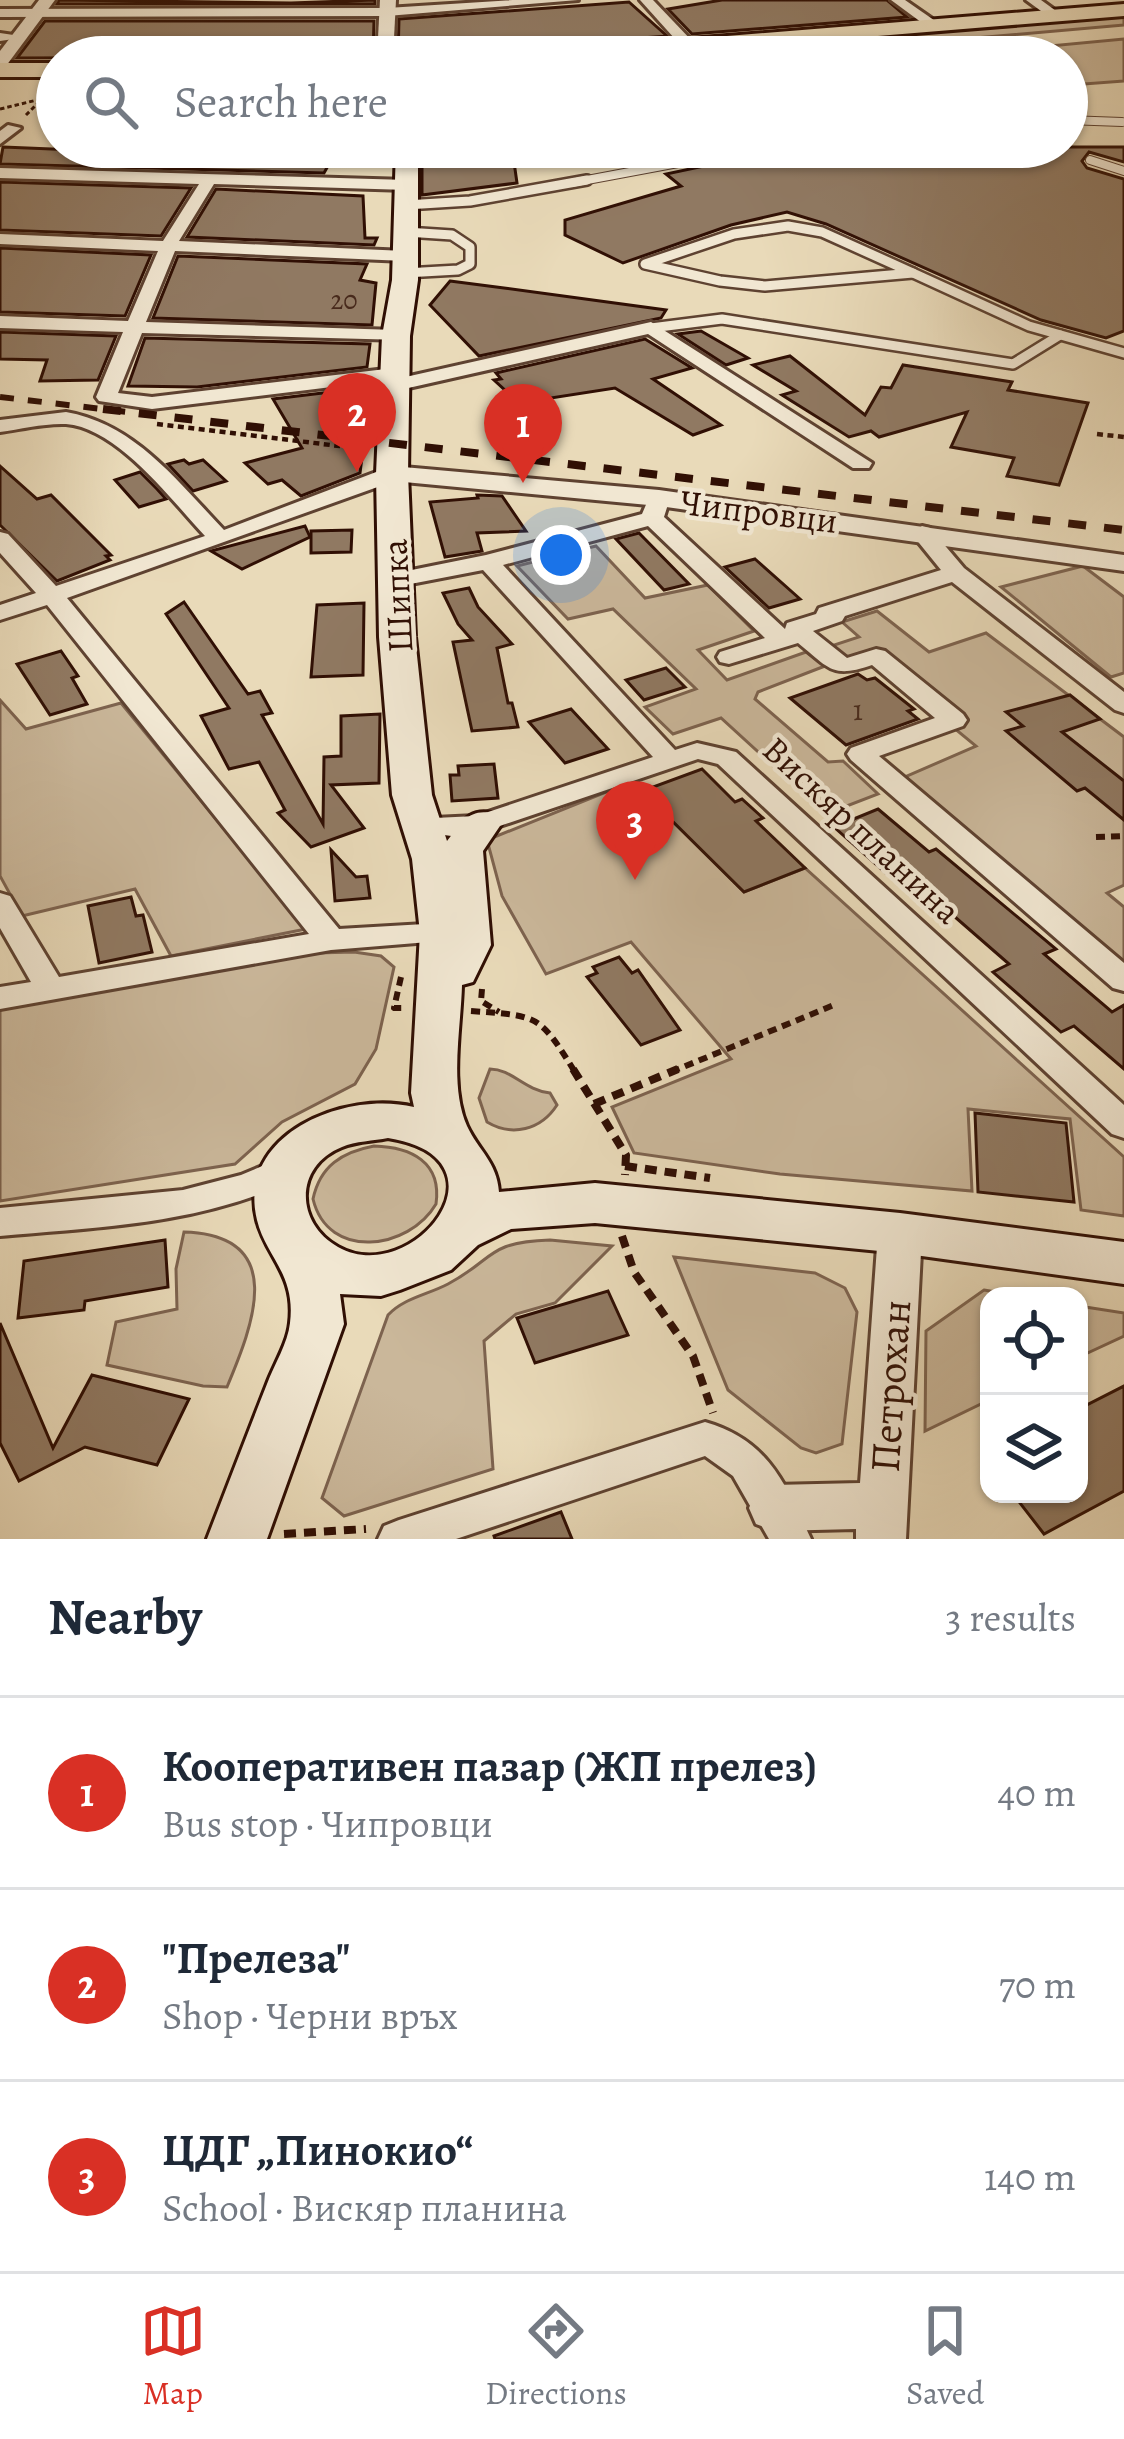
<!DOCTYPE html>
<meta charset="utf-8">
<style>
body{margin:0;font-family:Alegreya,serif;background:#f6f6f7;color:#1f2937}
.controls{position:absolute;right:36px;bottom:36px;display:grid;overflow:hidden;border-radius:24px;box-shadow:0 3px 9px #0004}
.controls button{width:108px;height:108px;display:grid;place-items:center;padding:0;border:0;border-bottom:3px solid #e0e1e3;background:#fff;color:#1f2937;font:60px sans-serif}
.you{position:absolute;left:561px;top:555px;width:42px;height:42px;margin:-30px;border:9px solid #fff;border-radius:50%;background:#1a73e8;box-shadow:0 0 0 18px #1a73e833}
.badge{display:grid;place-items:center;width:78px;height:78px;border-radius:50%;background:#d93025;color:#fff;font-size:39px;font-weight:700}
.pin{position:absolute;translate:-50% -99px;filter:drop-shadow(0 3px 6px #0008)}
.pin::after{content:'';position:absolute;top:63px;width:42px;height:36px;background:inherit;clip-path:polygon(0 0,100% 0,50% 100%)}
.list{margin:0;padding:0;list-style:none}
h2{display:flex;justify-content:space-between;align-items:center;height:156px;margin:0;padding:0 48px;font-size:51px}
h2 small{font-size:39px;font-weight:400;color:#747a83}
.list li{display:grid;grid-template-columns:78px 1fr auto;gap:36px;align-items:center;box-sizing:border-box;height:192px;padding:0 48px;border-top:3px solid #e0e1e3}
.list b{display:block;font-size:45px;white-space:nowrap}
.list p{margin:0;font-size:39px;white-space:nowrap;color:#747a83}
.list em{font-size:39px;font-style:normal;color:#747a83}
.icon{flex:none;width:66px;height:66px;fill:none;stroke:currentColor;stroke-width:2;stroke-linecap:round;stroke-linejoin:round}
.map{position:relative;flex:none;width:1124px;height:1539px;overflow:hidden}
.search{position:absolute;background:#fff;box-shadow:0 3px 9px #0004;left:36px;right:36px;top:36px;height:132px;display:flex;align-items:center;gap:30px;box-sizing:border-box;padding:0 42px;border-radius:66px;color:#747a83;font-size:45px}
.sheet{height:732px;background:#fff}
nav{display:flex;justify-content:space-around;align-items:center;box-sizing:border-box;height:168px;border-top:3px solid #e0e1e3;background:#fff;font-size:33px;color:#747a83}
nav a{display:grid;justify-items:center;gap:6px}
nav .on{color:#d93025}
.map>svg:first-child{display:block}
.green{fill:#cab79a;stroke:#7d634f;stroke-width:3}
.building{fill:#907962;stroke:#300f04;stroke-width:3}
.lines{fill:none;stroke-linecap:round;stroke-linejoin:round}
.service-far1-casing{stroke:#5e4231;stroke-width:10}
.service-casing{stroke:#5e4231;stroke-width:14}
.minor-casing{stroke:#5e4231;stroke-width:6}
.tertiary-casing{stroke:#5e4231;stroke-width:6}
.secondary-casing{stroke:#300f04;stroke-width:6}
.primary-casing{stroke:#300f04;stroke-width:6}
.path-far3{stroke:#300f04;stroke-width:3;stroke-dasharray:4.5 3;stroke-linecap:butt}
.path-far2{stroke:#300f04;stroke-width:4.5;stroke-dasharray:6 4.5;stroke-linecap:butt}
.path-far1{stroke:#300f04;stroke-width:6;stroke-dasharray:9 6;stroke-linecap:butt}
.path{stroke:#300f04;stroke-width:8;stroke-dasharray:12 8;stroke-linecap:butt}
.service-far1{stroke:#f1e7d2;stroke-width:8}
.service{stroke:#f1e7d2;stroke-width:9}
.minor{fill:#f1e7d2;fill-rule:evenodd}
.tertiary{fill:#f1e7d2;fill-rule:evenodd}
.secondary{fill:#f1e7d2;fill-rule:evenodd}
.primary{fill:#e9dab9;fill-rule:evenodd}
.rail-far1{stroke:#300f04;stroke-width:6;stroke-dasharray:14 14;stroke-linecap:butt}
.rail{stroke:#300f04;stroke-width:8;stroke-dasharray:18 18;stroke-linecap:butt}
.labels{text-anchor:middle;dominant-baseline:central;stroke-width:9;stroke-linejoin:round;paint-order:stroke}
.far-number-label{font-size:27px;fill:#482a1c}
.number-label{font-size:30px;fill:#482a1c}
.street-label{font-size:36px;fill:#300f04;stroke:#f1e7d2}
.near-street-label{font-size:42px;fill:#300f04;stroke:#f1e7d2}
</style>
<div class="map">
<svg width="1124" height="1539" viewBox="0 0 1124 1539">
<rect width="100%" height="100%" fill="#e9dab9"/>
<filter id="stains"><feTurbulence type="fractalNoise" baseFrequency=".00167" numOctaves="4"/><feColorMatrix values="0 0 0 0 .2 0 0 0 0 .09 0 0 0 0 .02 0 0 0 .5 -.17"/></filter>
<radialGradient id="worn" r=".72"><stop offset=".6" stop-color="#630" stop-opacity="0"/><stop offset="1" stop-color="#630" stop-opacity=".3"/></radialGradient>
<g class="green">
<path d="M1124,15V25L756,57H586Z"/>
<path d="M1124,39V81L1084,84L1067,73V57H1042L1028,48Z"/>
<path d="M596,546L645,598L708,585L754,631L698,650L727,680L806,652L825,666L758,692L755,699L828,762L843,761L878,794L826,814L721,718L673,734L645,707L696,689L613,609L568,619L517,566Z"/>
<path d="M1083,566L1124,597V673L1111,677L1001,587Z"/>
<path d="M877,611L929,652L986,633L1124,737V885L1107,893L1124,907V962L905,777L976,746L864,654L845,661L828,647L859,637L842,622Z"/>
<path d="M0,700L26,729L121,703L306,929L171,956L135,889L22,916L0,876Z"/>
<path d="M616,788L642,791L744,892L805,868L1124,1157V1216L1081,1210L1070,1119L968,1109L972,1191L780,1174L634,1153L612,1107L731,1059L631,942L546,974L502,896L487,840Z"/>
<path d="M354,952L381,956L394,967L376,1049L355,1084L282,1122L235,1164L0,1201V1009L316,953Z"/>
<path d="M490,1069C512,1069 524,1090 550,1093L557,1105C541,1130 512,1137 487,1122L479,1098Z"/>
<path d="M374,1146C411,1147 442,1162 436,1204C409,1250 328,1261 313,1199C320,1166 342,1152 374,1146Z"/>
<path d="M184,1232C289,1235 253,1325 227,1387L203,1386L107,1365L116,1322L177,1309L176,1269Z"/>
<path d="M550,1240L612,1246L555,1303L516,1314L484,1341L493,1469L344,1516L322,1498L388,1315C404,1298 427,1295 448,1284C495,1259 486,1242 550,1240Z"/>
<path d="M674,1257L815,1273L845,1288L857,1312L842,1444L816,1453L801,1448L728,1390Z"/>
<path d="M984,1290L1020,1296H989V1400L925,1431L926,1331Z"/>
<path d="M1079,1306L1124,1313V1336L1079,1357Z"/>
</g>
<g class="building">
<path d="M59,0L291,3L375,0V4H57Z"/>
<path d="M722,0H887L907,17L692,34L668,9Z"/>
<path d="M629,2L667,36L541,46L529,53L398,57L399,19Z"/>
<path d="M45,21H374L373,57L17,58Z"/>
<path d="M3,147L197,155L204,147L338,148L324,173L0,164Z"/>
<path d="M422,147L504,149L505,162H514L517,183L422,195Z"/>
<path d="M724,147H773L801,161L864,156L876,147H1124V162L1089,152L1082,161L1087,168L1124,179V331L1106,338L1041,320L826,224L787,212L731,225L623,263L565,235V220L681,186L666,174L714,164L718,157L713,149Z"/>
<path d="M0,182L191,188L161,236L0,230Z"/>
<path d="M216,189L363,196L365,238H377L374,245L187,237Z"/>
<path d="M0,248L151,255L125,316L0,312Z"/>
<path d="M178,256L367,264L360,280L376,283L372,325L153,318Z"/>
<path d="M450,281L504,288L666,310L661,318L479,356L430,305Z"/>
<path d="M701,331L748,358L726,365L678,334Z"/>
<path d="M0,332L116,336L98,380L40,381L47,360L0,359Z"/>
<path d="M145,338L370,344L367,367L197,387L128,386Z"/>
<path d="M645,339L692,368L653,379L721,425L693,435L615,388L519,403L494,380L501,379L496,373Z"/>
<path d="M790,356L865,415L881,387L891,388L903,365L1012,382L1008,390L1088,403L1059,485L1007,476L1014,458L951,447L967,412L879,437L871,431L849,437L782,395L796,391L753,365Z"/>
<path d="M364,388L362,397L369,404L360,473L301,496L282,480L268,484L245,463L302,448L273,399Z"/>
<path d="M184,460L189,464L203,460L226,481L193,491L168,464Z"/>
<path d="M0,466L37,499L51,495L111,555L106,556L110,560L57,581L0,525Z"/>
<path d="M140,472L157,489L166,499L139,507L115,480Z"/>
<path d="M477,495L502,496L526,531L477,533L482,551L445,557L430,502L478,498Z"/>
<path d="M305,526L310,537L242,569L211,551Z"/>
<path d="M352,530L351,552L311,553V531Z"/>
<path d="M639,533L689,584L664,590L616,539Z"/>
<path d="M755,559L800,599L769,608L725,567Z"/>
<path d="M469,588L478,607L512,644L497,648L508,703H512L518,727L472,731L453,642L472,640L458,624L443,593Z"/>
<path d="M184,602L248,694L260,691L272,713L262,715L323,824L324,757L341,756V716L380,714L379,783L331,785L364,828L311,847L278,813L285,810L259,762L229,769L201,716L229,708L166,614Z"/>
<path d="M364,603L363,675L311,677L317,605Z"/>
<path d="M61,651L78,676L72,678L87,704L50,715L17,664Z"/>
<path d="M666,668L685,687L644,700L626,680Z"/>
<path d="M858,674L867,680L875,678L914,709L908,711L918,719L846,745L790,698Z"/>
<path d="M1070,695L1100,719L1062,732L1124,781V820L1085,788L1077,791L1006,731L1023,726L1006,712Z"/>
<path d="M571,709L608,749L565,763L529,722Z"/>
<path d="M494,764L498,798L452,801L450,775H459L458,766Z"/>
<path d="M702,769L735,802L742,799L763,818L756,821L805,868L744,892L642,791Z"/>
<path d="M878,809L929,852L936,849L1056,949L1044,954L1112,1012L1124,1005V1069L1074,1026L1061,1032L993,972L1009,964L900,869L888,875L834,827Z"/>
<path d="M331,850L356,877L367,876L370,898L335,901Z"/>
<path d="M131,897L136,916L143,915L152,952L99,963L88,906Z"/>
<path d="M619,957L632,973L638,970L680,1030L641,1045L587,977L597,973L593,967Z"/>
<path d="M975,1113L1066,1123L1074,1202L978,1192Z"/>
<path d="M165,1240L168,1287L85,1301L84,1310L18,1318L24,1261Z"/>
<path d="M608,1291L628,1335L535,1363L517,1318Z"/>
<path d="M0,1323L53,1448L92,1375L189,1399L157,1465L85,1447L19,1481L0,1443Z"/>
<path d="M1124,1386V1491L1044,1534L1013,1494H1079V1409Z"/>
<path d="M561,1512L572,1539H495L494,1536Z"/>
</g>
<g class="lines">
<g class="service-far1-casing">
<g id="service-far1">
<path d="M1067,120L1122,122"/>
<path d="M1090,160L1124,171"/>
<path d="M571,183L710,157"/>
</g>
</g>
<g class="service-casing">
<g id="service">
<path d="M406,205L470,201L587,180"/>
<path d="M788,226L822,232L913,273L765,286L720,281L645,264L734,234Z"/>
<path d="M405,273L458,270L470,264V247L452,235L406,232"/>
<path d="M913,273L1029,326L1124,353"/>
<path d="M651,328L722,319L1013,364L1060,335"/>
</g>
</g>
<g class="minor-casing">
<g id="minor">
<path d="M513,0H578L387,16L0,17V9L387,8Z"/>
<path d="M640,0H653L694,43V49H684Z"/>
<path d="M891,0H905L941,25L929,28Z"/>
<path d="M1026,0H1041L1063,16L1052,19Z"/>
<path d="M0,33L27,37L0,41Z"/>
<path d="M8,125L21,128L0,144V131Z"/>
<path d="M777,147H872L864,152L801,157Z"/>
<path d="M0,168L407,180L415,185L407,190L214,184L179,241L405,251L414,256L405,261L175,251L146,322L396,330L405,336L403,340L142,333L118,393L152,397L394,368L401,370V378L651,322L872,463L869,468H853L648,334L395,391L385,385L389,380L152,409L99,401L96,397L123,332L0,328V316L128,321L158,251L0,244V234L163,241L199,184L0,178Z"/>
<path d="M66,412C135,424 177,481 224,530L384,469H400V479L67,598L339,929L442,923L453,926L457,933L453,940L331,950L0,1009V987L31,982L0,928V893L10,896L59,977L309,934L47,605L0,620V605L36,593L0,553V532L8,534L56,586L205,536C172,501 118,428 66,424C45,423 21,429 0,432V420Z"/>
<path d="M659,491L670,498L664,517L785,629L787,623L816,614L819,608L941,570L911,533L922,526L930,528L964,568L1124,692V713L1115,710L952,582L845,616L842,621L813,631L847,658L876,649L885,651L963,714L967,720L963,726L879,756L1124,963V991L1113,988L851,760L847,754L851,748L935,718L872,665C832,679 829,668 798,643L729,664L720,662L717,657L720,652L765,638L648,526L503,565L675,750L697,743L736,752L1124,1105V1138L1112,1134L718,764L698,759L482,832L459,837L414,831L410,825L414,819L476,816L653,757L483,570L395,587L387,585L383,580L387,575L486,555L642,514L651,493Z"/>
<path d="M286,1156L298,1160L303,1169L298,1178C203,1224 103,1227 0,1236V1208L183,1190L241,1175Z"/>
<path d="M705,1422C768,1440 785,1483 811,1539H769L733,1476L705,1456L456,1539H378L384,1526L399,1520Z"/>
</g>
</g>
<g class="tertiary-casing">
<g id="tertiary">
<path d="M39,0H55L6,66L0,67V51Z"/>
<path d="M380,0H396L393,57H377Z"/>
<path d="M392,466L659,490L1124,555V571L659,506L383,480L379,474L383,468Z"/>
<path d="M900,1216L915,1221L922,1233L906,1539H856V1529L774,1531L756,1524L749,1508L756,1492L774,1485L860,1483L878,1233L885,1221Z"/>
</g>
</g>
<g class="secondary-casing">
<path id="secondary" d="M396,147H418V280L410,336L408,474L415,637L432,795L447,841C463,821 470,807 496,814L502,823L483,851L491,945L473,982L462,985C461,1028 449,1086 467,1126C478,1150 497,1162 499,1192L595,1183L900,1213L1124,1242V1284L900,1253L595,1223L511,1229L478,1245L451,1270L400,1290L381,1296L340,1294L344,1324L267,1539H207C227,1487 247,1435 267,1384C274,1365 288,1343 290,1323C296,1274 266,1257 257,1220C236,1134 345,1090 414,1107L411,1093L420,933L412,859L392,795L379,637L376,474L382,336L392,280ZM388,1138C516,1158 413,1289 338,1247C295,1223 294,1166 342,1147C355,1141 374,1141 388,1138Z"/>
</g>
<g class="primary-casing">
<g id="primary">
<path d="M1124,4V16L620,57H530L541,51Z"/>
<rect x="0" y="63" width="57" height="14"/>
</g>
</g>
<g class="path-far3">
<path d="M1005,44L1024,57"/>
<path d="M978,45L1016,57"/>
<path d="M986,57L1003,56"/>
<path d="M0,109L37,100"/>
<path d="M26,115L49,92"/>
<path d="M726,154L763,147"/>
</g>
<g class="path-far2">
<path d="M157,424L364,449"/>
<path d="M1097,434L1124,437"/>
</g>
<g class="path-far1">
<path d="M1096,837L1124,836"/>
<path d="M401,977L394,1008H403"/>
<path d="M482,989L481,1001L499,1012"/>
<path d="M471,1011C539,1016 539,1014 575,1072"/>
<path d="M671,1072L834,1005"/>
</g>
<g class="path">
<path d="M573,1069L626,1155L625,1175"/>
<path d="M594,1104L678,1069"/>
<path d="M625,1166L710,1178"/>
<path d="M622,1236L634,1272L693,1356L713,1413"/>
<path d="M284,1534L366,1529"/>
</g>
<use href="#service-far1" class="service-far1"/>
<use href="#service" class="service"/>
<use href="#minor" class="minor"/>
<use href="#tertiary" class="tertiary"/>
<use href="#secondary" class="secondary"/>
<use href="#primary" class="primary"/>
<path class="rail-far1" d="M0,397L128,412"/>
<path class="rail" d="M103,409L1124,530"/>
</g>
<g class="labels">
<g class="far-number-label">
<text x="344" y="300">20</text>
</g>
<g class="number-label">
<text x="858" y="710">1</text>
</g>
<g class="street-label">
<text transform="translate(759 511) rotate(7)">Чипровци</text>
<text transform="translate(397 596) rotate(-93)">Шипка</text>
<text transform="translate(862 830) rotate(43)">Вискяр планина</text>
</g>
<g class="near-street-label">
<text transform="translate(890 1386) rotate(-86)">Петрохан</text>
</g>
</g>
<rect width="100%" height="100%" filter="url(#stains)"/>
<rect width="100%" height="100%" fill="url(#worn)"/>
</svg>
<div class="controls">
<button><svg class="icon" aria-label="locate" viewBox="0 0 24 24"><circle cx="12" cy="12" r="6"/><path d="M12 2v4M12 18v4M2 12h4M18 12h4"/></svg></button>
<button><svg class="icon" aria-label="layers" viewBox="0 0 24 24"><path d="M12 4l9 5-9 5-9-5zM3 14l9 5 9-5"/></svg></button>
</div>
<div class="you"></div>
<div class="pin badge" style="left:523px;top:483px">1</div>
<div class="pin badge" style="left:357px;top:472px">2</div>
<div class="pin badge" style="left:635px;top:880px">3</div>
<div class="search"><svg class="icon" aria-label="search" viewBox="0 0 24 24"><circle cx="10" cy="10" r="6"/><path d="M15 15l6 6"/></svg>Search here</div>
</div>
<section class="sheet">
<h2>Nearby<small>3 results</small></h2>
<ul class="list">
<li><span class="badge">1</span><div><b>Кооперативен пазар (ЖП прелез)</b><p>Bus stop · Чипровци</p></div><em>40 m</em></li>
<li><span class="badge">2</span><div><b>&quot;Прелеза&quot;</b><p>Shop · Черни връх</p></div><em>70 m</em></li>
<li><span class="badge">3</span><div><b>ЦДГ „Пинокио“</b><p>School · Вискяр планина</p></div><em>140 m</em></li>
</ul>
</section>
<nav>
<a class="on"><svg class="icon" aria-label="map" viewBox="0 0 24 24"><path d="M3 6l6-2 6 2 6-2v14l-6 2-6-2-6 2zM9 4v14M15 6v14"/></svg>Map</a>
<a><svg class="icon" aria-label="directions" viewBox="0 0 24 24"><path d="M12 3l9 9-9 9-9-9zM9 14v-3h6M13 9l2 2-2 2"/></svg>Directions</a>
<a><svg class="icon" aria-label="saved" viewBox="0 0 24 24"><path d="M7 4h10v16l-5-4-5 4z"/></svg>Saved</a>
</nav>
